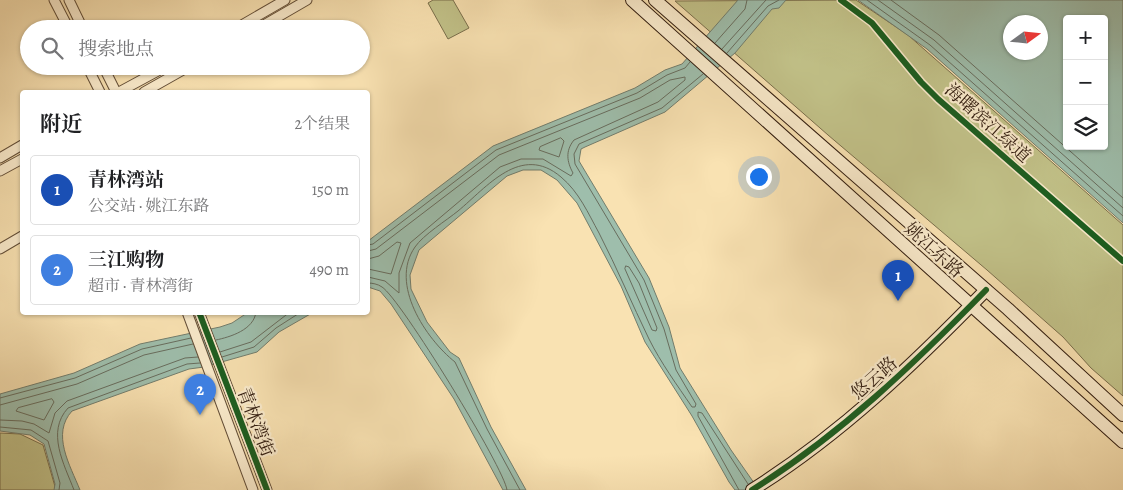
<!DOCTYPE html>
<html lang="zh">
<meta charset="utf-8">
<style>
body{margin:0;font-family:Alegreya,"Noto Serif SC",serif;background:#f6f6f6;color:#202124}
.controls{position:absolute;right:15px;top:15px;display:grid;overflow:hidden;border-radius:5px;box-shadow:0 1px 4px #0004}
.controls button{width:45px;height:45px;display:grid;place-items:center;padding:0;border:0;border-bottom:1px solid #e0e0e0;background:#fff;color:#202124;font:25px sans-serif}
.compass{position:absolute;left:1003px;top:15px;width:45px;height:45px;border-radius:50%;background:#fff;box-shadow:0 1px 4px #0004;rotate:75deg}
.you{position:absolute;left:758px;top:176px;width:18px;height:18px;margin:-12px;border:4px solid #fff;border-radius:50%;background:#1a73e8;box-shadow:0 0 0 8px #1a73e833}
.badge{display:grid;place-items:center;width:32px;height:32px;border-radius:50%;background:#111827;color:#fff;font-size:16px;font-weight:700}
.pin{position:absolute;translate:-50% -41px;filter:drop-shadow(0 1px 2px #0008)}
.pin::after{content:'';position:absolute;top:26px;width:18px;height:15px;background:inherit;clip-path:polygon(0 0,100% 0,50% 100%)}
.list{margin:0;padding:0;list-style:none}
h2{display:flex;justify-content:space-between;align-items:center;height:65px;margin:0;padding:0 20px;font-size:21px}
h2 small{font-size:16px;font-weight:400;color:#757577}
.list li{display:grid;grid-template-columns:32px 1fr auto;gap:15px;align-items:center;box-sizing:border-box;height:70px;margin:0 10px 10px;padding:0 10px;border:1px solid #e0e0e0;border-radius:5px}
.list b{display:block;font-size:19px;white-space:nowrap}
.list p{margin:0;font-size:16px;white-space:nowrap;color:#757577}
.list em{font-size:16px;font-style:normal;color:#757577}
.icon{flex:none;width:28px;height:28px;fill:none;stroke:currentColor;stroke-width:2;stroke-linecap:round;stroke-linejoin:round}
.map{position:relative;flex:none;width:1123px;height:490px;overflow:hidden}
.search{position:absolute;background:#fff;box-shadow:0 1px 4px #0004;left:20px;top:20px;width:350px;height:55px;display:flex;align-items:center;gap:12px;box-sizing:border-box;padding:0 18px;border-radius:28px;color:#757577;font-size:19px}
.panel{position:absolute;background:#fff;box-shadow:0 1px 4px #0004;left:20px;top:90px;width:350px;height:225px;border-radius:5px}
.map>svg:first-child{display:block}
.green{fill:#c2c289;stroke:#7a6f4c}
.water{fill:#9ebeac;stroke:#727d6d;fill-rule:evenodd}
.lines{fill:none;stroke-linecap:round;stroke-linejoin:round}
.shore{stroke:#686d5e;stroke-width:1}
.street-casing{stroke:#634e38;stroke-width:11}
.secondary-casing{stroke:#311c0f;stroke-width:14}
.street{stroke:#fbeccd;stroke-width:9}
.secondary{stroke:#fbeccd;stroke-width:12}
.cycleway-casing{stroke:#fbeccd;stroke-width:9}
.cycleway{stroke:#1b5e20;stroke-width:6}
.labels{text-anchor:middle;dominant-baseline:central;stroke-width:4.5;stroke-linejoin:round;paint-order:stroke}
.street-label{font-size:18px;fill:#311c0f;stroke:#fbeccd}
</style>
<div class="map">
<svg width="1123" height="490" viewBox="0 0 1123 490">
<rect width="100%" height="100%" fill="#f9e2b2"/>
<filter id="stains"><feTurbulence type="fractalNoise" baseFrequency=".004" numOctaves="4"/><feColorMatrix values="0 0 0 0 .2 0 0 0 0 .09 0 0 0 0 .02 0 0 0 .5 -.17"/></filter>
<radialGradient id="worn" r=".72"><stop offset=".6" stop-color="#630" stop-opacity="0"/><stop offset="1" stop-color="#630" stop-opacity=".3"/></radialGradient>
<g class="green">
<path d="M433,0H453L469,28L448,39L428,3Z"/>
<path d="M856,0L908,35L1123,225V396L1091,368L1063,337L987,270L828,135L675,1Z"/>
<path d="M0,433L20,434L43,445L56,490H0Z"/>
</g>
<g class="water">
<path d="M738,0H786L779,8L772,9L735,53L665,112L585,147L581,149L579,161L649,278L669,327L680,368L731,450L759,490H735L729,482L692,416L645,342L621,286L577,203L557,180L541,170H523L507,176L419,250L410,275L411,289L427,322L450,352L459,358L491,427L526,490H503L454,399L391,304L380,291L368,287V241L493,146L635,88L665,70L682,64Z"/>
<path d="M858,0H1123V223L927,49ZM1067,19H1104V146H1067ZM1040,22V52H1010V22Z"/>
<path d="M247,313H312L279,332L257,352L204,367L189,369L72,411C51,434 70,465 80,490H54L55,484L44,444L30,435L0,431V394L74,373L140,344L220,327L232,323Z"/>
</g>
<g class="lines">
<g class="shore">
<path d="M867,0L930,45L1123,216"/>
<path d="M878,0L934,40L1123,208"/>
<path d="M891,0L939,35L1123,198"/>
<path d="M715,43L745,9L747,0"/>
<path d="M722,49L766,0"/>
<path d="M727,53L768,6L779,0"/>
<path d="M561,138L564,141L559,157L539,150L540,147Z"/>
<path d="M368,245L373,244L496,150L637,93L667,75L685,68L690,62"/>
<path d="M368,251L376,249L499,155L640,98L670,80L685,77V80L658,102L574,140C565,151 567,162 573,173L571,176L543,159H521L500,167L410,243L399,273V293L385,281L368,277"/>
<path d="M368,259L379,256L397,242L401,243L391,274L368,269"/>
<path d="M626,266L629,267L639,283L657,328L656,331L652,330L625,269Z"/>
<path d="M368,283C372,283 378,284 382,287C400,298 505,469 507,490"/>
<path d="M216,340C230,337 254,330 256,312"/>
<path d="M220,352L251,342L290,312"/>
<path d="M222,357L254,347L276,328L301,312"/>
<path d="M0,398L75,378L142,349L191,338"/>
<path d="M52,399L54,402L44,420L16,411L18,408Z"/>
<path d="M0,405L77,384L144,355L193,344"/>
<path d="M0,420L22,421L34,424L49,433L55,413L67,401L185,358L198,357"/>
<path d="M0,427L31,430L48,441L60,483L59,490"/>
<path d="M74,490C64,464 46,432 68,408L187,364L200,363"/>
<path d="M520,490L487,429L455,362C426,339 389,284 415,247C423,235 447,220 458,211C487,187 521,143 561,177C579,192 588,213 599,233C617,268 632,304 649,339C661,363 677,385 692,407H695L696,404L676,370L664,329L644,280L575,164L574,154L579,144L662,108L703,74"/>
<path d="M739,490L698,416V412L702,413L748,484"/>
</g>
<g class="street-casing">
<g id="street">
<path d="M54,0L69,29"/>
<path d="M69,0L83,29"/>
<path d="M235,29L285,0"/>
<path d="M257,29L307,0"/>
<path d="M87,66L100,92"/>
<path d="M103,66L116,92"/>
<path d="M119,92L167,66"/>
<path d="M144,92L190,66"/>
<path d="M0,158L22,145"/>
<path d="M0,171L22,159"/>
<path d="M0,249L22,236"/>
<path d="M187,312L253,490"/>
<path d="M199,312L267,490"/>
</g>
</g>
<g class="secondary-casing">
<g id="secondary">
<path d="M632,0L1123,442"/>
<path d="M655,0L1008,309L1123,415"/>
<path d="M752,490C840,435 914,364 986,290"/>
</g>
</g>
<use href="#street" class="street"/>
<use href="#secondary" class="secondary"/>
<g class="cycleway-casing">
<g id="cycleway">
<path d="M841,0L872,23L921,82L938,99L1123,261"/>
<path d="M199,312L267,490"/>
<path d="M752,490C840,435 914,364 986,290"/>
</g>
</g>
<use href="#cycleway" class="cycleway"/>
</g>
<g class="labels">
<g class="street-label">
<text transform="translate(988 123) rotate(42)">海曙滨江绿道</text>
<text transform="translate(934 250) rotate(42)">姚江东路</text>
<text transform="translate(874 378) rotate(-41)">悠云路</text>
<text transform="translate(256 422) rotate(69)">青林湾街</text>
</g>
</g>
<rect width="100%" height="100%" filter="url(#stains)"/>
<rect width="100%" height="100%" fill="url(#worn)"/>
</svg>
<div class="controls">
<button>+</button>
<button>−</button>
<button><svg class="icon" aria-label="layers" viewBox="0 0 24 24"><path d="M12 4l9 5-9 5-9-5zM3 14l9 5 9-5"/></svg></button>
</div>
<svg class="compass" viewBox="-18 -18 36 36"><path d="M0-13l5 13h-10z" fill="#e53935"/><path d="M0 13l5-13h-10z" fill="#757577"/></svg>
<div class="you"></div>
<div class="pin badge" style="left:898px;top:301px;background:#1a4fb4">1</div>
<div class="pin badge" style="left:200px;top:415px;background:#3f7fe0">2</div>
<div class="search"><svg class="icon" aria-label="search" viewBox="0 0 24 24"><circle cx="10" cy="10" r="6"/><path d="M15 15l6 6"/></svg>搜索地点</div>
<section class="panel">
<h2>附近<small>2个结果</small></h2>
<ul class="list">
<li><span class="badge" style="background:#1a4fb4">1</span><div><b>青林湾站</b><p>公交站 · 姚江东路</p></div><em>150 m</em></li>
<li><span class="badge" style="background:#3f7fe0">2</span><div><b>三江购物</b><p>超市 · 青林湾街</p></div><em>490 m</em></li>
</ul>
</section>
</div>
